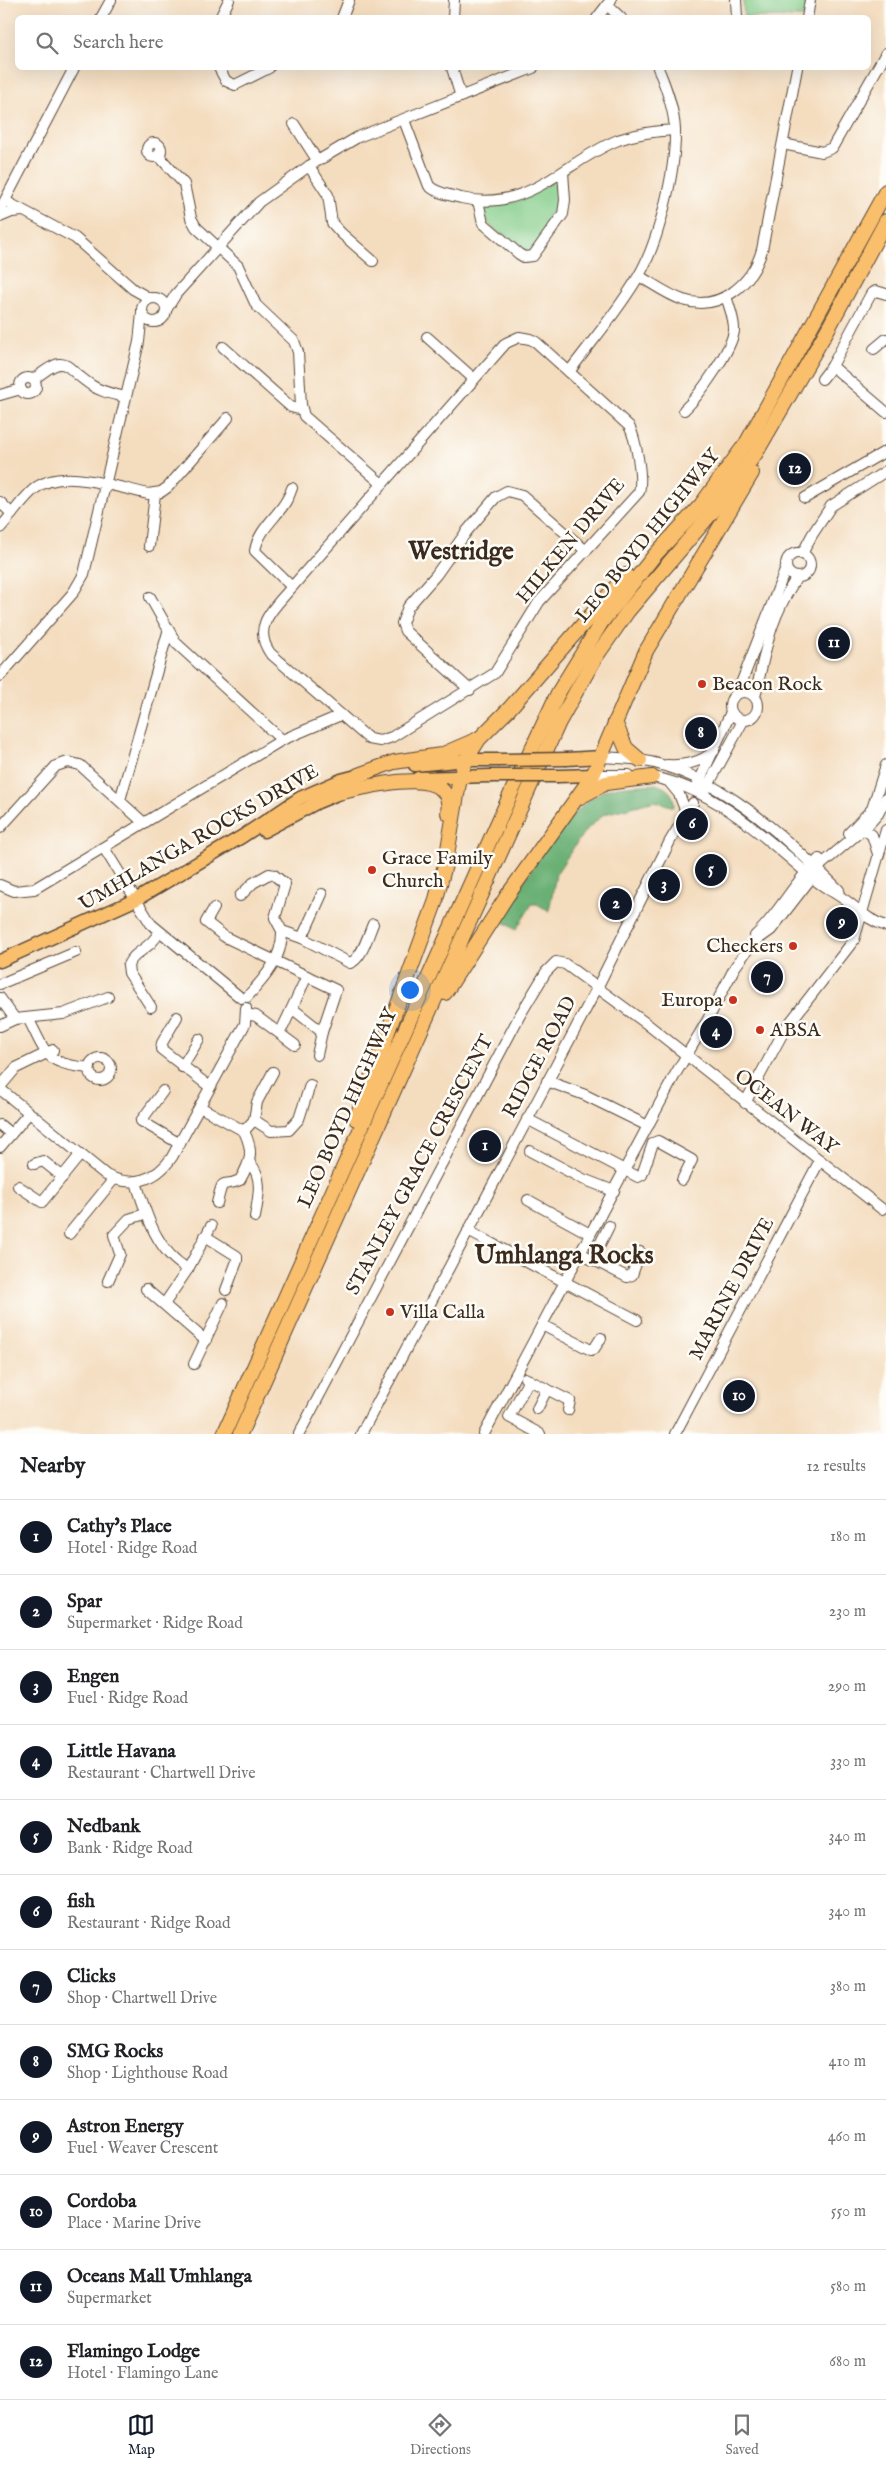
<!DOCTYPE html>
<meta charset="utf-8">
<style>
body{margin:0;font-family:"IM FELL English",serif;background:#f6f6f6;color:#202124}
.you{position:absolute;left:409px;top:989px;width:18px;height:18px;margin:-12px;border:4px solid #fff;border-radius:50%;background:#1a73e8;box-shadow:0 0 0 8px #1a73e833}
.badge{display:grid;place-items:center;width:32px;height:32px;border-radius:50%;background:#111827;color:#fff;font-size:16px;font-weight:700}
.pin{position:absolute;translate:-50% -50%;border:2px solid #fff;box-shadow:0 1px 5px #0006}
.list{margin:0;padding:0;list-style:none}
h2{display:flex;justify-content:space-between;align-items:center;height:65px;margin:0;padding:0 20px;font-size:21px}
h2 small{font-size:16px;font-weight:400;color:#757577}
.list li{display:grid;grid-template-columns:32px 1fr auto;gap:15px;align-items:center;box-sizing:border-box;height:75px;padding:0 20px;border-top:1px solid #e0e0e0}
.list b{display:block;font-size:19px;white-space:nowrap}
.list p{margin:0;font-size:16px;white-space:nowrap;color:#757577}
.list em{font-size:16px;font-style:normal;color:#757577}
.icon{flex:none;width:28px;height:28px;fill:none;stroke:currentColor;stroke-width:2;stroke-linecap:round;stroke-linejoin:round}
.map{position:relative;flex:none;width:886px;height:1434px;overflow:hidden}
.search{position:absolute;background:#fff;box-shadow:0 5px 20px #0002;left:15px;right:15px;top:15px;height:55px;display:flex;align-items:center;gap:12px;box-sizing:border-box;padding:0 18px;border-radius:8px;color:#757577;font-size:19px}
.sheet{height:965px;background:#fff}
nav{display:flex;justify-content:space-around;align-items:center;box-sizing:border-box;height:70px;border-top:1px solid #e0e0e0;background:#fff;font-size:14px;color:#757577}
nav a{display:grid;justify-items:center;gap:2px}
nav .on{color:#111827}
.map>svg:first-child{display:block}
.green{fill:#83cc89;stroke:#5f7b54}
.forest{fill:#6ab075;stroke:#526d4a}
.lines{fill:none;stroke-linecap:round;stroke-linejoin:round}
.minor-casing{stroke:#574536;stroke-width:12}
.major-casing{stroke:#574536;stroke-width:15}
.highway-casing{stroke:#574536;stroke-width:16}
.minor{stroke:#fff;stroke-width:10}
.major{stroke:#f9bf6d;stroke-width:12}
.highway{stroke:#f9bf6d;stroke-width:14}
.major-bridge-casing{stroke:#574536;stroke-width:15;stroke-linecap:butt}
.major-bridge{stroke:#f9bf6d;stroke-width:12}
.poi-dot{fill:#c8321e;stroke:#fdfcf7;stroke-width:2}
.labels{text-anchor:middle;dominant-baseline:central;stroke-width:5;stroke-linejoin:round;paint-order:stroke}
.street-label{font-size:20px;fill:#3b2a1e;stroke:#fdfcf7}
.poi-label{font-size:20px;fill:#3b2a1e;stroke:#fdfcf7;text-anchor:start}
.district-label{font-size:25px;font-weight:bold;fill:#3b2a1e;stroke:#fdfcf7}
</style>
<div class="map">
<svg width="886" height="1434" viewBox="0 0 886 1434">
<rect width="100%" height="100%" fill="#fdfcf7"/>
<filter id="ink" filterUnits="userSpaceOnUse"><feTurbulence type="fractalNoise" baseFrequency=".02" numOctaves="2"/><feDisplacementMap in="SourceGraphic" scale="10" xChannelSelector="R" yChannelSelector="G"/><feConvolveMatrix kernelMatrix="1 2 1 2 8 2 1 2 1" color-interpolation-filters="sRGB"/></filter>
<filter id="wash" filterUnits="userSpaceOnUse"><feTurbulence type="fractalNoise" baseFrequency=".0096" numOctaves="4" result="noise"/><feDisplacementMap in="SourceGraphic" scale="20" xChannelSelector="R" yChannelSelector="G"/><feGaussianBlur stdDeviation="1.12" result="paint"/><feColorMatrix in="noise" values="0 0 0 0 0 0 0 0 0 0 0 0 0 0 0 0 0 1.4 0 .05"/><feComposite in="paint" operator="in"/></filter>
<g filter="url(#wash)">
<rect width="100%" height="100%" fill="#f4ddbf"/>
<g class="green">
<path d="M743,0H803L806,6L804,17H744Z"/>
<path d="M551,183L559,185L561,211L534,251L525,255L486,222L483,213L488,207L515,202Z"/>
</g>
<path class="forest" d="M656,784C668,788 675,794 674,807L655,801L604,814L584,832L556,874L549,911L537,904H532L516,930L499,919C523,885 567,808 603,791C620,784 639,786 656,784Z"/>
</g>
<g filter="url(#ink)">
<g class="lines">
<g class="minor-casing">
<g id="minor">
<path d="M736,0L737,18"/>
<path d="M607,5L621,18"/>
<path d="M101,18L111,0"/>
<path d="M220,18L229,0"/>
<path d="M342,18L349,0"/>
<path d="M453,18L454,0"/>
<path d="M597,18L611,0"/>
<path d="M807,18L810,0"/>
<path d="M219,68L226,81L235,85L269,68"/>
<path d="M452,68L461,97"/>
<path d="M404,120L429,186C438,194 450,195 461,198C529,213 562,163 618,140C637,133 655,131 675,130"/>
<path d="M294,124L317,160"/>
<circle cx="154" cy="150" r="7"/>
<path d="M783,144L822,152L832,148L886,53"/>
<path d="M158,155L184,184L191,218L196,227L238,266L256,305L294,341L298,352L301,405L304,416L382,484"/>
<path d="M309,166L328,195L332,223L341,233L373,261"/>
<path d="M5,201L75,238L133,289L149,298"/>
<path d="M478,201L483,223L519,254L524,257L533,256L563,214L565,200L563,172"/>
<path d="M0,210L74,68"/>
<path d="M0,217L12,212L23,211"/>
<path d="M639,276C653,284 668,295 683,300C720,312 752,284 762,250L797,68"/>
<circle cx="154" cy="310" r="12"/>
<path d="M166,310L176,294L259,202L309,166L358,137L533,68"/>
<path d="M427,337L474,379"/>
<path d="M519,337L530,339L536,342L629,426C636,439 643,478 639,492L539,602L495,673L392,737L380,741L369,739L270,653C251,626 275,607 292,587L506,343Z"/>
<path d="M223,347L291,407L302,410"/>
<path d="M874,349L886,339"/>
<path d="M832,366L886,412"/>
<path d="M569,372C592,341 619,310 638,277C659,242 676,170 675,130C674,108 666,87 658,68"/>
<circle cx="28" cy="386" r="8"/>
<path d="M822,379L832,366L871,294L876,291L886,294"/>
<path d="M33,380C68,352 61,365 91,385C101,392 113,394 125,397"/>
<path d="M0,395L21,389"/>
<path d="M684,410C699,396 731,351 734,331C735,320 729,307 726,296"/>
<path d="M292,488C285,513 259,525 255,551L292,587"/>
<path d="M805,498L886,451"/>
<path d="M0,502L12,514"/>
<path d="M0,528C11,516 21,501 33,490C60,466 116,487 148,494L161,492L168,487L228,418"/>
<path d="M149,546L155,494"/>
<circle cx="798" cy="565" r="12"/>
<path d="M802,554L812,535L831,506L886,471"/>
<path d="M150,597L176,643L282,740"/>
<path d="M0,676L73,593L84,574L139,342L142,313"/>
<path d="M470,690L405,631L402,623L408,607L436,575L467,531L496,497L507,491L522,495L586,551"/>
<circle cx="744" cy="706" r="14"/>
<path d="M737,694L786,568"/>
<path d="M755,697C766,648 769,620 797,577"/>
<path d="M601,757C614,758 627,758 640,760C719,773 783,836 839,890"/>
<path d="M667,765C685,766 700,763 714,751"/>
<path d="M593,775H629"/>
<path d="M646,776C710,785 764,836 810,876C821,886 836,893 848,902C861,912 870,921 886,926"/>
<path d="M670,783L679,794L686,812"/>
<path d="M697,786L731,712"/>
<path d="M706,789L743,721"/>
<path d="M120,800L168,632"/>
<path d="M858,826L872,835L878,854"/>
<path d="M0,828L56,766L68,762L80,765L144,823"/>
<path d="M849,833L872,809L886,765"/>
<path d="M104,848L151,924L241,998"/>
<path d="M0,885L14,891L34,889L282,740L341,715"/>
<path d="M240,896L253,883L269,874L274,875L285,884L275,918L282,931L302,938L350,963C362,959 368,935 373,924"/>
<path d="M214,908L206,922L225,937L336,990L322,1032L317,1055"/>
<path d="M755,936C780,913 794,881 819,859"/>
<path d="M302,938L322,894"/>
<path d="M0,984L76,952"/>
<path d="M247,997C264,979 283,958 282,931"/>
<path d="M0,998L15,1019"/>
<path d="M151,1007L129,973L128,965C134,951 151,949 159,932"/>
<path d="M293,1009L322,1032"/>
<path d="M246,1014L256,1016L295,1045"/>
<path d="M177,1017L162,1043L161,1049L210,1087"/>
<path d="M28,1018C47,1055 45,1064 90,1068"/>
<path d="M0,1026L15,1019L63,1014L108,997"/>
<path d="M283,1027L307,976"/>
<circle cx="100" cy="1069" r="11"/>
<path d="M182,1067L199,1039"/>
<path d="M547,1081L585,1095L648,1126"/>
<path d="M0,1087L16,1068L53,1050"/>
<path d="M0,1089L106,1175C131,1188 156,1181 172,1157L245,1024L246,1008"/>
<path d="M163,1091L141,1121L180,1144"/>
<path d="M745,1103L785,1029L854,940L886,830"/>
<path d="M200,1107L244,1131C254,1152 251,1161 240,1180C221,1189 224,1174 217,1203"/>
<path d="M527,1119L638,1177L642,1175L653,1143L658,1141L692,1160L682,1180"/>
<path d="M254,1120L271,1131L289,1130L299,1119L310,1085"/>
<path d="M0,1125L11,1134"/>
<path d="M244,1131L254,1120L257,1102L273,1072"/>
<path d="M0,1147L29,1113"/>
<path d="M530,1151L583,1179L614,1191"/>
<path d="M250,1163C264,1178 258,1198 255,1217"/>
<path d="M34,1164L43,1161L63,1177"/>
<path d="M136,1182C146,1214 156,1251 188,1269"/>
<path d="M18,1186L42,1202L80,1155"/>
<path d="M528,1200L590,1234"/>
<path d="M468,1231L637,1320"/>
<path d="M69,1234L114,1179"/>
<path d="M205,1236L237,1256V1261L226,1290"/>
<path d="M580,1253L627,1277L632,1275L640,1252"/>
<path d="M592,1260L609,1226"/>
<path d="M108,1281L120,1254L114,1235L129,1219L145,1214"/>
<path d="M146,1289L206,1341"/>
<path d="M165,1303L188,1269L211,1226"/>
<path d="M542,1325L591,1350L594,1349L601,1338"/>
<path d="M194,1364L223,1303"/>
<path d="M525,1378L570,1401L568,1410"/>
<path d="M529,1380L509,1417L540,1434"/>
<path d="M537,1409L547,1389"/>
<path d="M299,1434L520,1015L546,972L556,962L565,964L647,1024L882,1209"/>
<path d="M361,1434L597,988L670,841L693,803"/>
<path d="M484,1434L676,1073L707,1021L735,967L748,949L757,940L771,930L822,864L868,825L878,814L886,798"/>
<path d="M675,1434L820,1160"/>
</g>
</g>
<g class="major-casing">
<g id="major">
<path d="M567,759L601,757"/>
<path d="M415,765L466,760H498"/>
<path d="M558,776L593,775"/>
<path d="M418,778L490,776"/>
<path d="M264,831L318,802L347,790"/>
<path d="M0,961L137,899L243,836L300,798L341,780L368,773"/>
</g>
</g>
<g class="highway-casing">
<g id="highway">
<path d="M615,722L626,748L640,760"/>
<path d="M358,775L394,762L441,755L478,739"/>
<path d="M338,793C366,787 457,761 448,813"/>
<path d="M580,797L606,783L652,777"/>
<path d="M445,993L507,896L593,775L646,651L752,473"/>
<path d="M356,1119L435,903L446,861L460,777L466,760L479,739L509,709L626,575"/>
<path d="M224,1434L512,791L558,693L601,623L654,556L701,505L747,442L886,191"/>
<path d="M240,1434L559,722L595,658L628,611L714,510L756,453L829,327L886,221"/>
</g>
</g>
<use href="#minor" class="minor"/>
<use href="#major" class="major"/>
<use href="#highway" class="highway"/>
<g class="major-bridge-casing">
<g id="major-bridge">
<path d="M498,760L567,759"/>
<path d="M490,776H558"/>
</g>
</g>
<use href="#major-bridge" class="major-bridge"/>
</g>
</g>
<g class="poi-dot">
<circle cx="702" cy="684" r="5"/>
<circle cx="372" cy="870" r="5"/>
<circle cx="793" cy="946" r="5"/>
<circle cx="733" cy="1000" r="5"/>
<circle cx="760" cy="1030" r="5"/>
<circle cx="390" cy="1312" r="5"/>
</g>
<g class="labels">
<g class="street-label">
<text transform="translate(648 536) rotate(-51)">LEO BOYD HIGHWAY</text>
<text transform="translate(571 541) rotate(-50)">HILKEN DRIVE</text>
<text transform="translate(199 838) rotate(-30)">UMHLANGA ROCKS DRIVE</text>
<text transform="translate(540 1057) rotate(-62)">RIDGE ROAD</text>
<text transform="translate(348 1108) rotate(-66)">LEO BOYD HIGHWAY</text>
<text transform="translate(786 1112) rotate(38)">OCEAN WAY</text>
<text transform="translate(420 1165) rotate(-62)">STANLEY GRACE CRESCENT</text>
<text transform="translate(732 1289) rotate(-62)">MARINE DRIVE</text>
</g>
<g class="poi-label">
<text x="712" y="684">Beacon Rock</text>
<text x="382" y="858">Grace Family<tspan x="382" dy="23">Church</tspan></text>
<text x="783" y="946" text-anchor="end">Checkers</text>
<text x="723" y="1000" text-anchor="end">Europa</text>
<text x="770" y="1030">ABSA</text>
<text x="400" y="1312">Villa Calla</text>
</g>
<g class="district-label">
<text x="461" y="552">Westridge</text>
<text x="564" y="1256">Umhlanga Rocks</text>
</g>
</g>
</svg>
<div class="you"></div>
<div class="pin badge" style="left:485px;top:1146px">1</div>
<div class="pin badge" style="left:616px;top:904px">2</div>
<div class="pin badge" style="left:664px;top:885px">3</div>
<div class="pin badge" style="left:716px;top:1032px">4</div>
<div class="pin badge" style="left:711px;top:870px">5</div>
<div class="pin badge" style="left:692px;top:824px">6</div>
<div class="pin badge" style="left:767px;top:977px">7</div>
<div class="pin badge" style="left:701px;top:733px">8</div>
<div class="pin badge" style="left:842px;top:923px">9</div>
<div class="pin badge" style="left:739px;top:1396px">10</div>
<div class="pin badge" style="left:834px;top:643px">11</div>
<div class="pin badge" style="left:795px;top:469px">12</div>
<div class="search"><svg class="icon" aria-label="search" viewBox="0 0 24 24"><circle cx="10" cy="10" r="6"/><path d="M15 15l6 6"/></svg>Search here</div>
</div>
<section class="sheet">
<h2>Nearby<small>12 results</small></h2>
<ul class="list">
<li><span class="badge">1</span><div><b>Cathy's Place</b><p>Hotel · Ridge Road</p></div><em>180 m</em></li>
<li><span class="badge">2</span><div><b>Spar</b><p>Supermarket · Ridge Road</p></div><em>230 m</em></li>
<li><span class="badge">3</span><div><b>Engen</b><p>Fuel · Ridge Road</p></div><em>290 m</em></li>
<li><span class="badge">4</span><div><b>Little Havana</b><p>Restaurant · Chartwell Drive</p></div><em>330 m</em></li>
<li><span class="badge">5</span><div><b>Nedbank</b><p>Bank · Ridge Road</p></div><em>340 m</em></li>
<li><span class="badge">6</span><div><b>fish</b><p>Restaurant · Ridge Road</p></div><em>340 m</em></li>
<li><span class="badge">7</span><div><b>Clicks</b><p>Shop · Chartwell Drive</p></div><em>380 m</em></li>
<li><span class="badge">8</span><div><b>SMG Rocks</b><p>Shop · Lighthouse Road</p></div><em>410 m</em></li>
<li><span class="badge">9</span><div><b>Astron Energy</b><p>Fuel · Weaver Crescent</p></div><em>460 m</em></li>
<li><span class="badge">10</span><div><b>Cordoba</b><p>Place · Marine Drive</p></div><em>550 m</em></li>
<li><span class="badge">11</span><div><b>Oceans Mall Umhlanga</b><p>Supermarket</p></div><em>580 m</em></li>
<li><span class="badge">12</span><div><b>Flamingo Lodge</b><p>Hotel · Flamingo Lane</p></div><em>680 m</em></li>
</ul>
</section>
<nav>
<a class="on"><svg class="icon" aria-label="map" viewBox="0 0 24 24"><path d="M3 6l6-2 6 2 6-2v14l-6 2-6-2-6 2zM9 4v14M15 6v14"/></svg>Map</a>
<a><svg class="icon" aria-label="directions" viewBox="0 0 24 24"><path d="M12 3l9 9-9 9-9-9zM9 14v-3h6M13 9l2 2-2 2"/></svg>Directions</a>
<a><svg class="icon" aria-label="saved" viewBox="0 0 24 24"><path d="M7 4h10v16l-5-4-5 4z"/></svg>Saved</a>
</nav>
